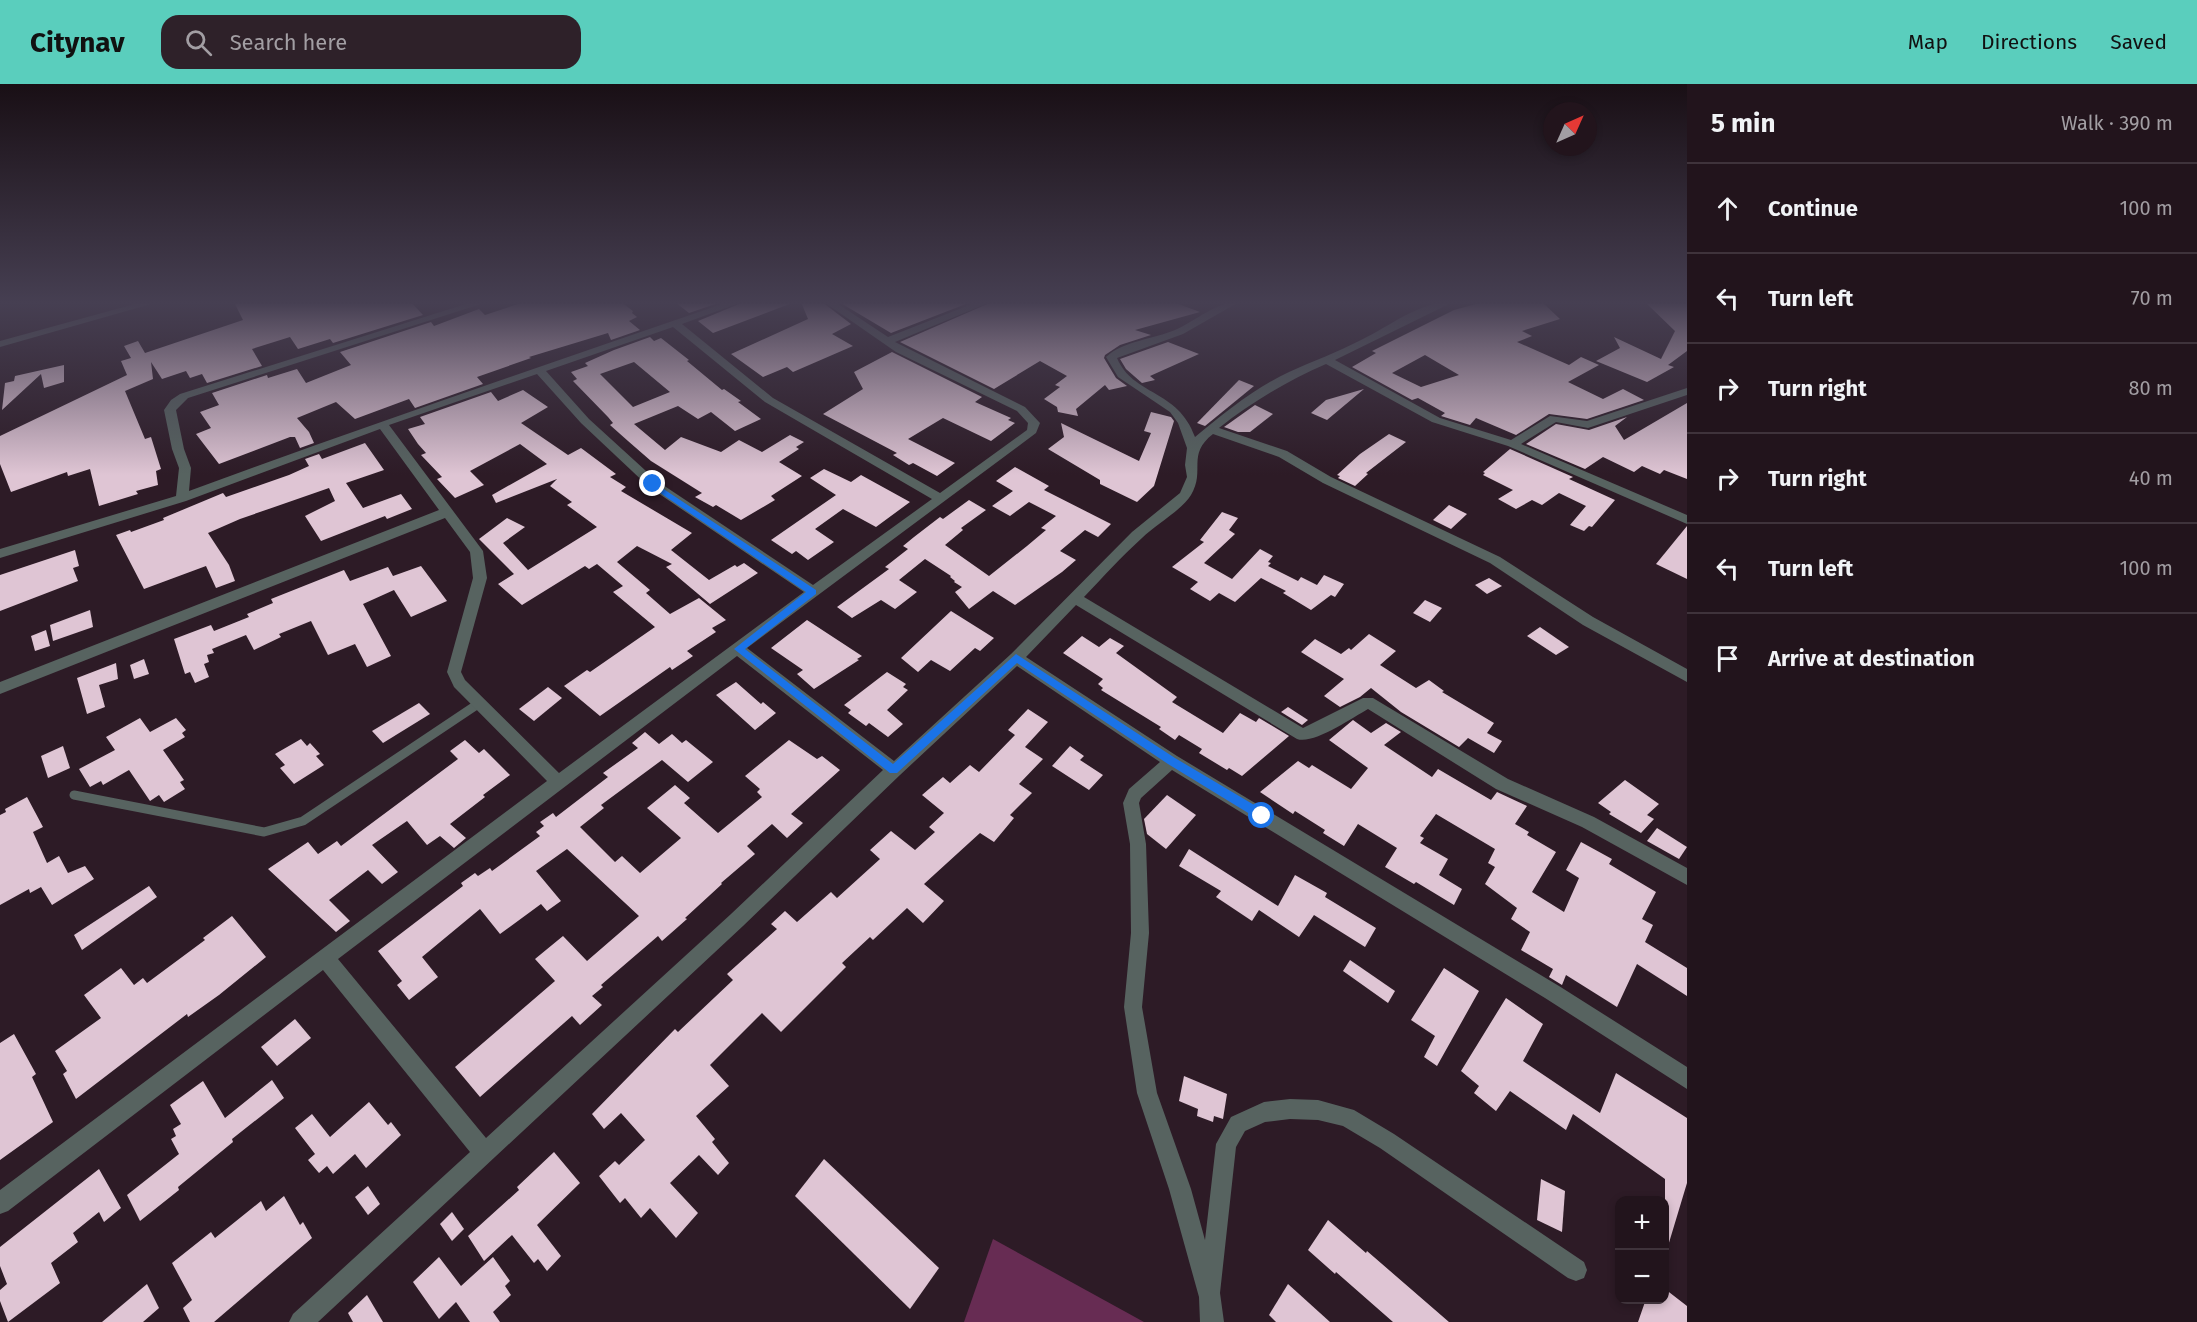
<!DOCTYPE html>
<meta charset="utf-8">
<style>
body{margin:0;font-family:"Fira Sans",sans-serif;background:#2e2129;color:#f1f3f6}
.controls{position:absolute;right:18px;bottom:18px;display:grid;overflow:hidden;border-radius:12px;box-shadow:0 3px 9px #0003}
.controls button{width:54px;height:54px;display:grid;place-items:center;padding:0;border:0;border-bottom:2px solid #3f333b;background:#22141c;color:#f1f3f6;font:30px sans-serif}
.compass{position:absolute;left:1543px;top:18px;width:54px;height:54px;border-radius:50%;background:#22141c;box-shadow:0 3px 9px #0003;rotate:45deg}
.stop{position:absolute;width:18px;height:18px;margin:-14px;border:4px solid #1a73e8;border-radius:50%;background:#fff}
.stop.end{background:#1a73e8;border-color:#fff;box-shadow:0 2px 6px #0008}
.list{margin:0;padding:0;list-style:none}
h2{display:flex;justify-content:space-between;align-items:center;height:78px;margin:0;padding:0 24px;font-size:26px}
h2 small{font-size:20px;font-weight:400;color:#a29ea3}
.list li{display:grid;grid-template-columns:39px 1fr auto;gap:18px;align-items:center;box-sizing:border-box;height:90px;padding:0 24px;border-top:2px solid #3f333b}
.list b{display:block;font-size:22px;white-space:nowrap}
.list em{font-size:20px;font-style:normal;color:#a29ea3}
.icon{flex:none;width:33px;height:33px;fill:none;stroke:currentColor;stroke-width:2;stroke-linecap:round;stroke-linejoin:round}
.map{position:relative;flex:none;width:1687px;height:1238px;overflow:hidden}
header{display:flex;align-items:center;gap:36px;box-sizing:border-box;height:84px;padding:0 30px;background:#5acebd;color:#111}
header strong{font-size:28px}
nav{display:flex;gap:33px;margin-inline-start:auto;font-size:21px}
.search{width:420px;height:54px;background:#2e2129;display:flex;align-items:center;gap:15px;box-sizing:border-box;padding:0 21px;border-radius:18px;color:#a29ea3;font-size:22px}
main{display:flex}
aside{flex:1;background:#22141c}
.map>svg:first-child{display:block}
.green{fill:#672c53}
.building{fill:#dfc5d4;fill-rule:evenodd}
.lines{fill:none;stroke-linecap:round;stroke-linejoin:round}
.service{stroke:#576360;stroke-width:9}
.minor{fill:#576360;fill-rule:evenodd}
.tertiary{fill:#576360;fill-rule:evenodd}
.route{fill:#1a73e8}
</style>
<header>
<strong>Citynav</strong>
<div class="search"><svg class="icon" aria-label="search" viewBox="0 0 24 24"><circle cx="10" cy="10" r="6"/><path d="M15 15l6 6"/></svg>Search here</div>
<nav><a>Map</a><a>Directions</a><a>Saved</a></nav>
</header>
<main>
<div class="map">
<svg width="1687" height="1238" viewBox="0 0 1687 1238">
<rect width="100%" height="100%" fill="#2d1b26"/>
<path class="green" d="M993,1155L1144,1238H964Z"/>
<g class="building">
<path d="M234,218H411L423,231L333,259L330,255L298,265L290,253L252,265L262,282L207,299L202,290L190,294L186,287L162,295L151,278L153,295L125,307L145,355L151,353L161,385L156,387L158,401L136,407L138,410L99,422L90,385L68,392L67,388L11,408L0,380V352L127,291L121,277L131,274L124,262L138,257L145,269L243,236Z"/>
<path d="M524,218H621L633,227L632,229L637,233L629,237L640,246L611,256L608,249L529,273L531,274L477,293L483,300L415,324L409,315L355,335L336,318L297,334L309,348L314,359L300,364L295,353H290L219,380L196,350L211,344L200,328L219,321L212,309L267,291L268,294L297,285L306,299L351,281L340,268L431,238L434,242L479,225L485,231Z"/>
<path d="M675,218H721L689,229Z"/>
<path d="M744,218L792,219L713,249L698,237Z"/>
<path d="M801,218H822L851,240L832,250L853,262L793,288L787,283L763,293L731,270L808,235Z"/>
<path d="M839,218H971L891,249Z"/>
<path d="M992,218H1173L1200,228L1135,246L1151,251L1120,261L1105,271L1104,274L1116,294L1127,302L1109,306L1105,301L1076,325L1078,332L1058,328L1057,323L1044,315L1060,303L1055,301L1067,292L1040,277L994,305L900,258Z"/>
<path d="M1483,218H1542L1560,235L1522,247L1532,252L1517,258L1569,281L1581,273L1599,281L1568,298L1603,315L1623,305L1644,316L1587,335L1549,330L1516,351L1476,334L1470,341L1441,332L1445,329L1418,314L1412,316L1352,283L1376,269L1372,267L1454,226ZM1425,271L1459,291L1421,303L1392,289Z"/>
<path d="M1645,218H1687V267L1668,281L1674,283L1647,298L1596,277L1620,264L1614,253L1661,275L1675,247Z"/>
<path d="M650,253L654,257L661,254L689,276L687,277L722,306L724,305L741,317L738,318L761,335L735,347L711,328L698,335L678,322L634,340L665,366L681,353L721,368L739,356L762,368L790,351L804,358L796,363L799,365L779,378L802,392L771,412L775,416L741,436L716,421L713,423L695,413L702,409L651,377L628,357L610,341L613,339L608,333L573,297L577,295L571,288L588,282L585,279L614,266ZM634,278L670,308L633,323L600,290Z"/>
<path d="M1168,258L1199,270L1150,292L1155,296L1142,299L1126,285L1120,275Z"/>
<path d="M892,268L982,313L975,318L1011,334L1008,336L1015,339L991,357L943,334L908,355L955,379L937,392L913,379L909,381L893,371L897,369L823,330L863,305L854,288Z"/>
<path d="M64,281V298L44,304L41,290L2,326L5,299L14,297L15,292Z"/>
<path d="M1239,296L1254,302L1205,342L1197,339Z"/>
<path d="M1364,305L1327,336L1311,329L1326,316Z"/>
<path d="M523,306L548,323L521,339L568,371L581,364L616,390L610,393L626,403L621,407L692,449L671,466L709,496L735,481L737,483L744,479L758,489L710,520L666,483L672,480L637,462L617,478L650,506L646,509L670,530L699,514L726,536L712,544L716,548L687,567L693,572L672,586L670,583L600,632L564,602L587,586L590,588L655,543L613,508L623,502L597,480L589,485L585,482L522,521L498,500L514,490L479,455L507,434L525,443L503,459L528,486L597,443L567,421L572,418L550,402L557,395L496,419L492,411L547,380L520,360L470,387L484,401L455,414L437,395L442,393L421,371L426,369L418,360L408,345L425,340L420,333L491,308L498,317Z"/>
<path d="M1687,319V395L1664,386L1660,390L1642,382L1634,388L1603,373L1585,385L1526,360L1556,340L1589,346L1627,333L1615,342L1624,356Z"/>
<path d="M1255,321L1273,330L1250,348H1238L1224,343Z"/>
<path d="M1151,328L1171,333L1174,337L1154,402L1137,418L1100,400V396L1048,365L1064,353L1061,339L1139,377L1151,349L1144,347Z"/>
<path d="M1389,350L1406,358L1366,389L1368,390L1355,402L1338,394L1340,392L1337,391L1360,370Z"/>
<path d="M365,359L384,386L346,399L363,424L401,410L412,425L387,435L385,432L321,457L305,432L335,417L329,404L240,435L208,449L229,481L235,497L216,504L206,482L144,505L116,451L130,446L131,448L164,436L163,434L223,409L226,413L289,391L309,382L305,375L319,370L322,375Z"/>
<path d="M1510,365L1573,393L1569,395L1615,416L1592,443L1589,442L1584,447L1570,441L1586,422L1559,409L1542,421L1532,416L1516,425L1498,415L1513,406L1483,391L1485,389L1483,388Z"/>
<path d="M1015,383L1049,402L1044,406L1111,440L1098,453L1085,446L1060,467L1076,476L1062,488L1015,521L993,507L969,525L955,508L962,503L954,498L955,497L950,493L951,492L925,475L899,496L917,508L895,525L881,516L852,534L837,523L889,485L885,483L908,465L903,462L914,453L940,433L943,435L969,416L986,426L961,444L963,446L945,461L989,492L1027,462L1046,446L1041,444L1056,432L1029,418L1010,432L992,422L1013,407L996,397Z"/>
<path d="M824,385L851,398L861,391L910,418L876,443L843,425L815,445L834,458L808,476L796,467L792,470L771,456L836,411L810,394Z"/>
<path d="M1449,421L1467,430L1451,445L1433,436Z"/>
<path d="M1222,428L1238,434L1229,446L1235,450L1204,479L1232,495L1260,465L1273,472L1268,478L1271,479L1268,482L1298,497L1301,493L1317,501L1324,491L1344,500L1335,513L1331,511L1311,526L1283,509L1286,507L1261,494L1235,518L1219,509L1210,517L1190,505L1198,498L1172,483L1204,458L1200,456Z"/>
<path d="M1687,442V495L1656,480Z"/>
<path d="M75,466L79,482L73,484L78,497L0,527V491Z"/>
<path d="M421,482L447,517L411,533L394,506L363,520L391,572L367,583L355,560L328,571L311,537L279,550L281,553L254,566L246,551L212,565L214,569L207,571L209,578L204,580L209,593L195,599L190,588L185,590L174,555L211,541L214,547L249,533L247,530L273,519L271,515L344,486L350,497L388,483L393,492Z"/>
<path d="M1489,494L1502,502L1487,510L1475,501Z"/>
<path d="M1425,516L1442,524L1430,538L1413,529Z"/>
<path d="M90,526L93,543L53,557L50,541Z"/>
<path d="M951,527L994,554L980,567L975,564L950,587L931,576L918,588L901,574Z"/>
<path d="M807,536L862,572L857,575L859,576L814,605L797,590L803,586L771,564Z"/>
<path d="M1540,543L1569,563L1556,571L1527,552Z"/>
<path d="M46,546L50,562L35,567L31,552Z"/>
<path d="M1369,550L1396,567L1380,581L1416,604L1429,596L1444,607L1442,608L1494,639L1487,649L1502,657L1494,669L1468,654L1459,663L1401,628L1371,604L1360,613L1340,623L1324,612L1344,595L1301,568L1315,555L1341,570L1349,564L1351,566Z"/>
<path d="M1082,552L1099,563L1110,554L1124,562L1116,569L1177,613L1172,618L1223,649L1240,629L1256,638L1259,634L1289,652L1242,692L1229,684L1227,686L1199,669L1202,665L1179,651L1175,656L1159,645L1161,643L1101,606L1103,604L1098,600L1103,595L1063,569Z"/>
<path d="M144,575L149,590L134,595L130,581Z"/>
<path d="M116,579L118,595L99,601L105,623L87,630L77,594Z"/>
<path d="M887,588L906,600L903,603L908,606L887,626L903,640L888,653L869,639L866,642L848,629L851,626L844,621Z"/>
<path d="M736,598L761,620L763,618L776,629L755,646L716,611Z"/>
<path d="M548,603L562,614L534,637L519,625Z"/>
<path d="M419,619L430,630L383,659L372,647Z"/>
<path d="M1288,623L1308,636L1302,641L1281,628Z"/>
<path d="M1028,625L1048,638L1025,663L1043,675L1019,700L1032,709L1010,731L1014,734L994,758L980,749L924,800L944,817L923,839L907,824L873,856L870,853L842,879L846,883L781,948L762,929L710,981L729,1002L696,1032L715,1055L712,1058L729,1079L718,1091L699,1071L670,1099L698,1129L676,1154L650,1124L641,1134L625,1114L620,1119L599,1092L615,1077L619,1081L645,1056L621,1029L604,1045L592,1030L675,945L678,948L733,896L727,890L777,845L771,840L785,827L797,838L831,808L837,814L880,775L870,766L891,747L915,766L935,748L929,743L944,729L922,711L943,693L950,699L970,681L979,688L1015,651L1008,646Z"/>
<path d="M140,634L150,648L176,634L186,646L182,649L185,653L163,666L184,696L180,698L185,705L164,718L159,711L150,717L129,686L103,701L101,697L90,703L79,685L115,666L106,653Z"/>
<path d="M1353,636L1371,649L1386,639L1401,648L1384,661L1432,693L1438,685L1491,716L1497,708L1527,722L1515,740L1529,748L1527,751L1556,768L1532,808L1564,828L1579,794L1566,786L1581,758L1612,775L1609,780L1656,808L1642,835L1653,841L1645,858L1687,884V912L1637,880L1617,923L1566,891L1562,901L1549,893L1553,885L1521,866L1530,848L1511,835L1517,824L1485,800L1495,783L1488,779L1495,765L1436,730L1420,752L1424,754L1420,759L1448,775L1439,791L1462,805L1454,821L1416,798L1414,800L1385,783L1397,764L1358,740L1344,762L1323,749L1325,746L1295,727L1293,730L1260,708L1298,677L1309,684L1312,681L1351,705L1368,684L1329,656Z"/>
<path d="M645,648L659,660L672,650L682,659L686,656L713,678L688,698L662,676L601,721L604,724L580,743L615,778L622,772L640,789L681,754L647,724L675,701L690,714L684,719L718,749L762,713L757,708L760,705L745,692L789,656L817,675L822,672L840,686L791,730L803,739L787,754L772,740L747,762L755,770L721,799L722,800L685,834L687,835L662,857L658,852L601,901L603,903L592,912L602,921L580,941L572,932L480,1013L455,983L555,897L535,875L563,852L587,877L639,832L567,765L536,787L561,817L547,827L541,820L500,850L480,825L422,873L438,893L409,916L397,901L402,897L378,867L463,802L461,799L475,789L478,792L490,784L492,787L540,752L536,748L544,742L540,738L553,729L556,733L608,693L603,689L638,664L632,659Z"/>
<path d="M301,655L307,662L310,659L320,670L316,672L324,681L294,700L280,684L285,681L275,670Z"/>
<path d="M465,656L479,669L484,665L510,691L483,711L485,713L450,740L466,754L454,764L440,752L427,761L407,737L372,761L398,788L382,800L368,786L329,816L350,837L336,848L268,785L308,758L318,770L337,757L341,762L458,675L450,667Z"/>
<path d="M63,662L70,684L48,694L41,672Z"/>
<path d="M1070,662L1084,672L1080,676L1103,691L1089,706L1052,682Z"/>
<path d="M1625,696L1659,720L1647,731L1654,735L1641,749L1609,730L1611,728L1598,719Z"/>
<path d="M1167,711L1196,731L1166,765L1147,750L1144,735Z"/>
<path d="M27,713L43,743L33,748L47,779L59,772L68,789L85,782L94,795L52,821L41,803L30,809L29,805L0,821V731L6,728L5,725Z"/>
<path d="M1657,744L1687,763L1679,775L1647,757Z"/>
<path d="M1189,765L1278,822L1295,791L1327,809L1325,813L1376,844L1365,863L1314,831L1299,853L1259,826L1252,837L1216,813L1221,807L1179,782Z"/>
<path d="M149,802L157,813L82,866L74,851Z"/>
<path d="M232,832L266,873L219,911L188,933L187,930L76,1015L63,990L67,987L55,967L101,934L84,911L121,884L134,901L143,894L147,899L205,856L203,854Z"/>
<path d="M1350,876L1395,907L1388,919L1343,887Z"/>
<path d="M1444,884L1479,907L1437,982L1424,973L1435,952L1411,936Z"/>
<path d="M1506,914L1543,940L1523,977L1600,1029L1616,989L1687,1034V1099L1668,1162L1665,1161V1095L1573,1030L1566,1046L1510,1007L1496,1027L1474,1009L1479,1002L1461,987Z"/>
<path d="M295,935L311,954L277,982L261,963Z"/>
<path d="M14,950L36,990L32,993L53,1038L0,1076V959Z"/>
<path d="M1184,992L1227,1010L1223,1035L1214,1032L1213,1038L1197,1032L1198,1025L1179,1017Z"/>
<path d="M272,996L284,1014L232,1055L233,1058L178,1103L179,1106L140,1137L127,1111L179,1070L171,1055L176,1052L173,1045L181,1040L170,1021L203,997L225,1034Z"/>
<path d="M369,1018L388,1041L391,1038L401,1051L366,1084L355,1070L333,1090L327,1082L319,1089L308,1076L315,1070L295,1044L312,1030L330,1053Z"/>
<path d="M554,1068L580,1099L537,1141L561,1172L547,1187L538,1175L534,1179L512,1151L484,1177L468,1152L519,1106L517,1103Z"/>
<path d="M824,1075L939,1184L910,1225L795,1112Z"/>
<path d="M99,1085L121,1124L104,1138L99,1128L73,1149L78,1158L51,1179L60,1199L8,1238L0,1217V1206L7,1200L0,1182V1163Z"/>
<path d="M1541,1095L1565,1107L1562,1148L1537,1136Z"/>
<path d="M368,1102L380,1120L368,1131L355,1113Z"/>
<path d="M284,1112L300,1141L303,1138L312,1154L214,1238H190L183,1224L192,1216L172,1179L211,1148L215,1154L261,1117L266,1127Z"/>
<path d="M452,1128L464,1145L452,1157L440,1140Z"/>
<path d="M1328,1136L1366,1169L1367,1167L1449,1238H1393L1336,1188L1335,1190L1308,1166Z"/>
<path d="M439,1173L461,1202L493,1173L510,1197L505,1202L511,1211L493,1228L500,1238H470L456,1218L439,1235L413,1198Z"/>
<path d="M147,1200L159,1224L143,1238H102Z"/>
<path d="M1288,1200L1330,1238H1276L1269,1231Z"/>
<path d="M1665,1205L1687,1222V1238H1638L1646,1215H1665Z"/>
<path d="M367,1211L383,1238H353L348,1229Z"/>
</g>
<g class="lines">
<path class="service" d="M74,711L264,748L303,737L478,620"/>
<path class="minor" d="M472,218H487L188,314L176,326L184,365L191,384L189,407C368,341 548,280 728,218H742L682,240L773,314L940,409L1027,346L1028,339L1017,327L896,268L824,218H835L888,253L977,218H990L895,258L1025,323L1040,339L1036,349L747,564L894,677L1011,570L1132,448L1180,409L1187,393L1185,381L1187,364L1178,339L1170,328L1118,293L1106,273C1123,257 1154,255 1175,246C1196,237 1215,218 1239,218L1183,250L1117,274C1133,312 1178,305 1195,353C1224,329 1255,304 1289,288C1313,277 1338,268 1361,256C1390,242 1420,217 1453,218L1335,276L1440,334L1511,356L1550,332L1587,337L1687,304V311L1588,344L1556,338L1521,360L1687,431V440L1508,362L1432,338L1326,280C1287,297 1252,318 1219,344L1287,367L1331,393L1500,473L1593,533L1687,585V598L1583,541L1490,479L1323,399L1279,373L1213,350C1186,371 1206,386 1191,411C1182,426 1155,441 1142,454C1122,472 1103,493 1084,513L1303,644L1363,614H1373L1508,695L1594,733L1687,784V801L1582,743L1496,705L1368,625C1352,634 1313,661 1297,655L1076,521L1026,573L1177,672L1559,902L1687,983V1005L1545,914L1172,686L1141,714L1139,719L1146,760L1149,849L1142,923L1157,1009L1191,1105L1205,1156L1216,1060L1231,1033L1264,1018L1290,1015L1318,1016L1354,1026L1394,1050L1584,1178L1587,1186L1584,1194L1576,1197L1568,1194L1380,1064L1343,1042L1318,1036L1290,1035L1265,1038L1245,1047L1236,1063L1220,1209L1224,1238H1200L1199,1213L1169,1105L1137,1009L1124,923L1131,849L1130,760L1123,719L1129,705L1160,678L1017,582L900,691L743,842L318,1238H289L293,1230L470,1068L323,886L8,1127L0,1130V1106L547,697L454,603L447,588L473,494L470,468L445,434L0,610V598L439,426L380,345L186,417L0,474V465L176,412L179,384L172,365L164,326L171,316L180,310ZM673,243L765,318L932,415L813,501L657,397L589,335L546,287ZM537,290L581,339L649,403L804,508L559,689L465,596L461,588L487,494L483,467L389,341ZM737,572L883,686L731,830L486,1054L338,875Z"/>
<path class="tertiary" d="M142,218H158L0,263V257Z"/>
</g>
<linearGradient id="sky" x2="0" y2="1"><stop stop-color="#190f15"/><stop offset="0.56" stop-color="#463f52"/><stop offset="1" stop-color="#463f52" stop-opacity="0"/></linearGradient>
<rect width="1687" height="391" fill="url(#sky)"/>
<path class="route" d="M653,398L816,506V510L745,565L893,680L1016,570L1175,674L1266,728V735H1258L1168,680L1017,579L897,689H890L734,565L806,508L650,402L649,400Z"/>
</svg>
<div class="controls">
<button>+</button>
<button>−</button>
</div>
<svg class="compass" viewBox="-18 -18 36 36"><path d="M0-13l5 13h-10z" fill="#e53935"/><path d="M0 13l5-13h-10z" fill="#a29ea3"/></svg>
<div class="stop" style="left:1262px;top:732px"></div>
<div class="stop end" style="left:653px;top:400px"></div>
</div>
<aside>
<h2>5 min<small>Walk · 390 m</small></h2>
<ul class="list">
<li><svg class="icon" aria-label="ahead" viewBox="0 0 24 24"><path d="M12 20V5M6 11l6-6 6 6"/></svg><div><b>Continue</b></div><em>100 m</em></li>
<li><svg class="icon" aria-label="left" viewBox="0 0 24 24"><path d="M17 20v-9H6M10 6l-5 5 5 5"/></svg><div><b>Turn left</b></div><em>70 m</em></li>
<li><svg class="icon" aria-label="right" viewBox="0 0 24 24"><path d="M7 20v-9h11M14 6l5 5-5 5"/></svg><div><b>Turn right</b></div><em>80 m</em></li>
<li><svg class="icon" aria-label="right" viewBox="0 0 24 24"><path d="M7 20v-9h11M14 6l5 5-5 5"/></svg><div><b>Turn right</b></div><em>40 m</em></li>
<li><svg class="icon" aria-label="left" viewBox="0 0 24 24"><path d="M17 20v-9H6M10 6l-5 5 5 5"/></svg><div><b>Turn left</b></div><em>100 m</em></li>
<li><svg class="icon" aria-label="arrive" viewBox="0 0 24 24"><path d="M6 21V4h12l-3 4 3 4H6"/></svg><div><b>Arrive at destination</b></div></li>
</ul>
</aside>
</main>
